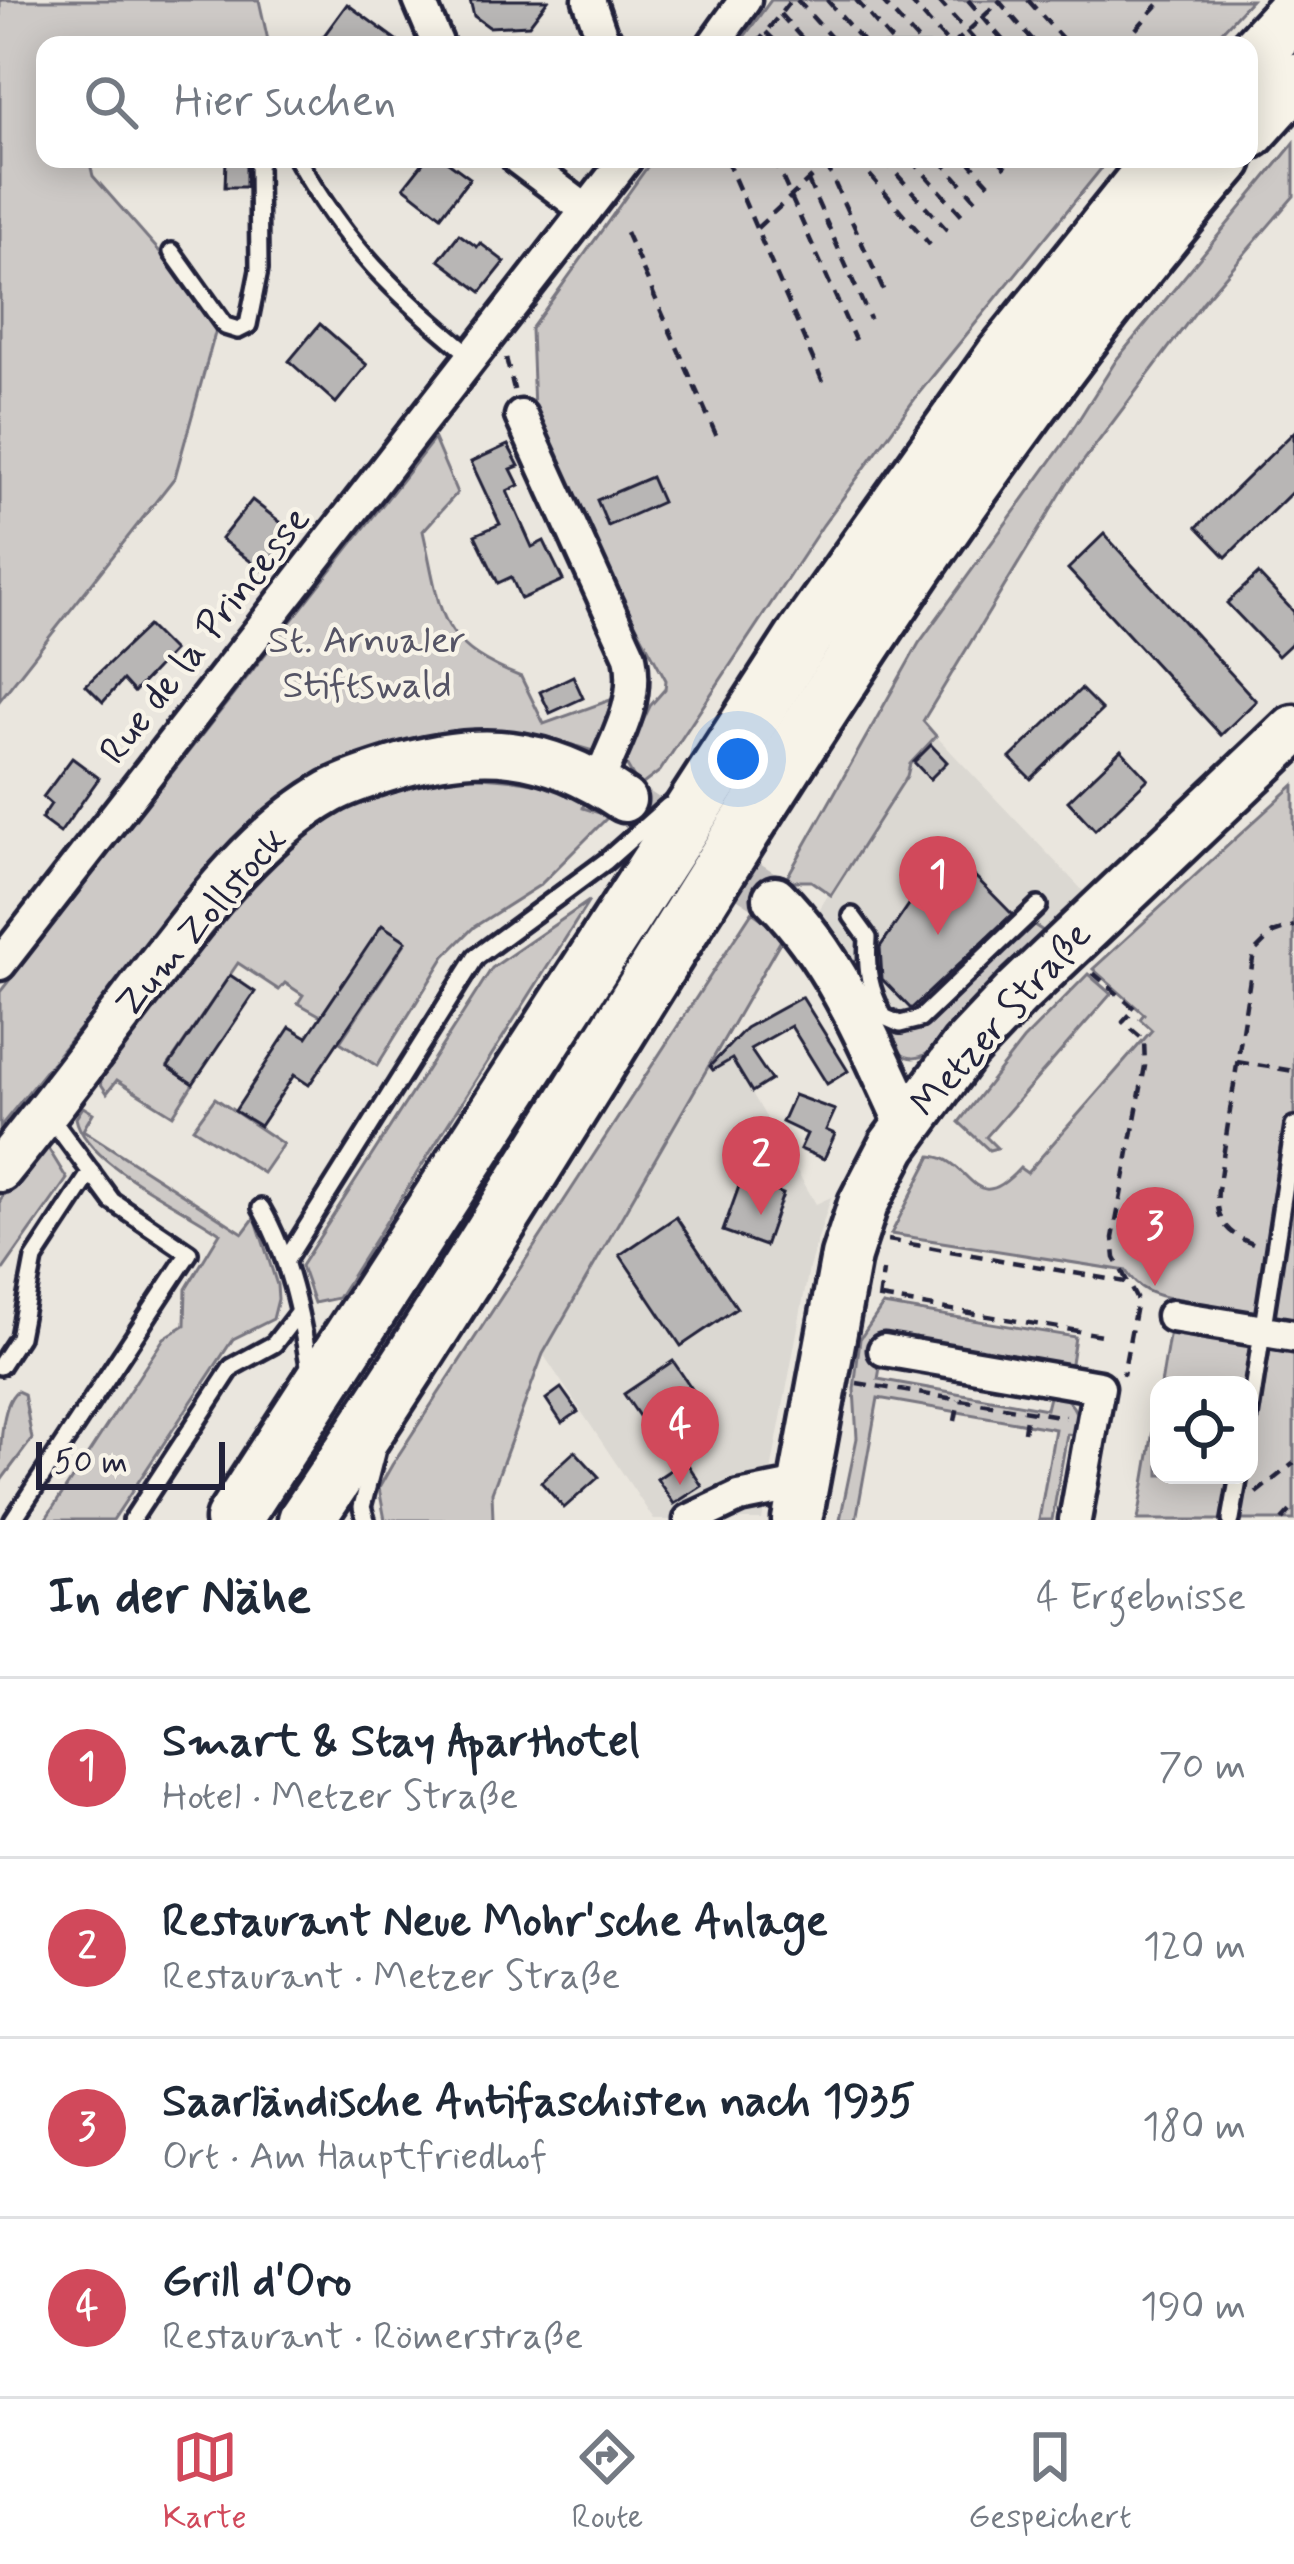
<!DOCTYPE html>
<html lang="de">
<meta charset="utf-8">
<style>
body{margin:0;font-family:Mynerve,sans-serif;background:#f6f6f7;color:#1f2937}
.controls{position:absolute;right:36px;bottom:36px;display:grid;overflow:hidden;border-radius:24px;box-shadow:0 6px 30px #0003}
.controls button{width:108px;height:108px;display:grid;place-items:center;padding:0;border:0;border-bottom:3px solid #e0e1e3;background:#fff;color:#1f2937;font:60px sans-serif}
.scale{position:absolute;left:36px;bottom:30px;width:189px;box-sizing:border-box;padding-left:12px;border:6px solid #22223b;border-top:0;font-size:33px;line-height:42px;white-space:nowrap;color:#22223b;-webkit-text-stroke:9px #f7f3e8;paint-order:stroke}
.you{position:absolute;left:738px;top:759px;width:42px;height:42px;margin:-30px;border:9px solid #fff;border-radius:50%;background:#1a73e8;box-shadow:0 0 0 18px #1a73e833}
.badge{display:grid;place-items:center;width:78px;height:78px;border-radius:50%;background:#d1495b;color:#fff;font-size:39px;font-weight:700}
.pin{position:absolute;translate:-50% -99px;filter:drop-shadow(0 3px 6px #0008)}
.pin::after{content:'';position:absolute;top:63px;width:42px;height:36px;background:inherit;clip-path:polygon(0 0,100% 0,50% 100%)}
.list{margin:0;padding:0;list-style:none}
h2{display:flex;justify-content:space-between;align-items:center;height:156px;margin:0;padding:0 48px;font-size:51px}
h2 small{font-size:39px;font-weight:400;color:#747a83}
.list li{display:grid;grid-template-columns:78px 1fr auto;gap:36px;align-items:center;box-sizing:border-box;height:180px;padding:0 48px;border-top:3px solid #e0e1e3}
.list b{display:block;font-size:45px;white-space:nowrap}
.list p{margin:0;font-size:39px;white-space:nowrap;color:#747a83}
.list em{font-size:39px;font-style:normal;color:#747a83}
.icon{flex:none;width:66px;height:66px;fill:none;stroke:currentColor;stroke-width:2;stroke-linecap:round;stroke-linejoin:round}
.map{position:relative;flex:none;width:1294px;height:1520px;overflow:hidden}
.search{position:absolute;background:#fff;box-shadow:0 6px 30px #0003;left:36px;right:36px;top:36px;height:132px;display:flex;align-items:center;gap:30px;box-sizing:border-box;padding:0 42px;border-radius:24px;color:#747a83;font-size:45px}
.sheet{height:876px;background:#fff}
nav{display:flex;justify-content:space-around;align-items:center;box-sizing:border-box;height:168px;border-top:3px solid #e0e1e3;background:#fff;font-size:33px;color:#747a83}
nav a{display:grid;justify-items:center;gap:6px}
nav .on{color:#d1495b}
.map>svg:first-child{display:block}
.built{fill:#dbd8d2}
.green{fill:#cdc9c6;stroke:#787680;stroke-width:3}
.building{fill:#b8b6b5;stroke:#22223b;stroke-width:3}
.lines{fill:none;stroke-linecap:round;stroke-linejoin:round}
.secondary-tunnel{stroke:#c2bfbd;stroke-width:42;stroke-dasharray:42 21;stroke-linecap:butt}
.lane-casing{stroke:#22223b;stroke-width:24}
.street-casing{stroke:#22223b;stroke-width:39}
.secondary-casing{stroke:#22223b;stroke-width:51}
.primary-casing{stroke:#22223b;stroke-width:57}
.highway-casing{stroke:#22223b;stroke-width:63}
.path{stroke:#22223b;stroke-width:4.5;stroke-dasharray:12 9;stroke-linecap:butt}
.lane{stroke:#f7f3e8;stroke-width:15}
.street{stroke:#f7f3e8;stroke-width:30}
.secondary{stroke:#f7f3e8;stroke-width:42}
.primary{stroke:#f7f3e8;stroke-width:48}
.highway{stroke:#f7f3e8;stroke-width:54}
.labels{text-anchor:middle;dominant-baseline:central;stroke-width:9;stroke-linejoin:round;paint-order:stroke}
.street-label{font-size:39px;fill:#22223b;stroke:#f7f3e8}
.park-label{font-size:39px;fill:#555465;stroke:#f7f3e8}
</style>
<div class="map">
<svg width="1294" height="1520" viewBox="0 0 1294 1520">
<rect width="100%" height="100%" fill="#eae6de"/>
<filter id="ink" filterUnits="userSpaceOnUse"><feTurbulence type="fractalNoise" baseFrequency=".00833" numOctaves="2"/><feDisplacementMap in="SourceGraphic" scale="24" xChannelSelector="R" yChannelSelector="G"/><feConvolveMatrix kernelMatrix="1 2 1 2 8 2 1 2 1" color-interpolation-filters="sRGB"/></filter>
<g filter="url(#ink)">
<g class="built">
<path d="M936,736L1087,895L928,1053L920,1058H908L900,1054L848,956L817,913L910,764Z"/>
<path d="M722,1041L816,1204L831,1197L809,1268L762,1520H654L543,1354Z"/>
</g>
<g class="green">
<path d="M0,0H259L269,45H45V159H89L93,176L219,319L175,477L0,700Z"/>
<path d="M771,0H1251L1209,45H738Z"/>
<path d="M1294,143V196L1203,302L1067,483L923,721L936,736L910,764L907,776L831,895L811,881H785L919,643L1064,443L1117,359Z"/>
<path d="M653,159H1109L919,393L823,525L660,771L639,787L624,761L650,706L665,689L666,680L626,607L534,410L531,329Z"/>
<path d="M434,439L457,493L423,531C442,614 435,643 521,677L544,724L613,699L593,751L548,738L508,732L449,734L323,772L275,803L219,856L0,1127V992Z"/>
<path d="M464,776C507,778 545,782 585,798L583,808L609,816L540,885L474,927L445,956L377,1066L340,1042L406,942L382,926L321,1016L298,1003L303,995L285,983L279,990L238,963L168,1066L193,1084L173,1115L117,1080L107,1093L101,1084L100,1073C162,991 271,837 366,800C397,788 432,783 464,776Z"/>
<path d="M1294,785V1520H1138L1159,1395V1475H1249V1385H1161L1175,1299C1153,1295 1138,1290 1126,1271L891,1234L931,1156C972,1158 972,1221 1020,1168L1027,1173L1152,1030L1140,1019L1144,1014L1093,969Z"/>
<path d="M589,901L338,1298L314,1303L301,1266L492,968Z"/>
<path d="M752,912L784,935L543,1354L492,1492L493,1520H385L379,1488L392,1465Z"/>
<path d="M1034,925L1046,933L928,1053C903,1069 890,1043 879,1024L902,1032L923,1026L1026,928Z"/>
<path d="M1088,974L1111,994L986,1137L997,1148L989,1150L959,1122L1023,1040Z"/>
<path d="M215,1098L283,1144L263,1173L193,1128Z"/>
<path d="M83,1107L93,1113L83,1130L243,1233L255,1217L277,1285L278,1299L273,1319L233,1339L113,1520H45L164,1338L185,1325L186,1289L220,1233C183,1206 85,1164 76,1118Z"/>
<path d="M43,1140L67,1179L0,1274V1200Z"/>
<path d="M883,1305L1075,1337L1068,1382L883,1351L878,1379L1046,1409L1051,1389C1071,1399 1080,1411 1079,1435L1067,1434L1052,1520H1039L1055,1429L878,1398L856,1520H840L857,1438L854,1389L860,1339Z"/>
<path d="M17,1391L24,1394L32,1439L0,1482C0,1455 0,1404 17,1391Z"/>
</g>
<g class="building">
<path d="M470,0H548L529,25L489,27L474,16Z"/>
<path d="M347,4L403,45H317Z"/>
<path d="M226,159H246V187H225Z"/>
<path d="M426,159H444L470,178L441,216L404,187Z"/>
<path d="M459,234L477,247L480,243L505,262L481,292L439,260Z"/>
<path d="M320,324L367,365L336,403L289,361Z"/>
<path d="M1294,432V490L1226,557L1197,527Z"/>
<path d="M508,445L519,466L511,469L519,485L507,491L532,547L544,541L563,580L521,599L511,577L498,583L475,535L500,524L471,462Z"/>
<path d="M651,477L662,502L608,526L597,500Z"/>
<path d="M252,500L293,532L262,570L221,539Z"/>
<path d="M1104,534L1256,701L1221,735L1068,569Z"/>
<path d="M1258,574L1294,612V641L1278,656L1227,603Z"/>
<path d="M148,626L173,651L134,692L123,680L103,702L86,685Z"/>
<path d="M573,676L583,698L550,713L540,692Z"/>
<path d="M1081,689L1102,710L1031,779L1010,758Z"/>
<path d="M931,745L947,762L930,779L914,762Z"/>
<path d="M1121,750L1148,779L1095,830L1068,801Z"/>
<path d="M72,758L99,778L60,833L41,819L51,804L43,797Z"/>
<path d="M949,850L1012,914L911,1009L882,979L880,947L930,874L927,871Z"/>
<path d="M382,925L406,941L309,1085L294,1075L260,1126L235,1111L290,1027L307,1037Z"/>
<path d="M230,975L255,992L193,1084L168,1067Z"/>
<path d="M802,997L848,1071L827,1084L791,1026L750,1049L771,1080L752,1092L732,1059L713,1070L710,1066L746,1028Z"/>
<path d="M794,1095L835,1110L826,1130L835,1134L824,1159L800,1149L807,1134L782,1122Z"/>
<path d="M747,1164L773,1173L768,1188L783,1194L765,1246L723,1231Z"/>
<path d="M676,1217L737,1308L681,1346L620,1255Z"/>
<path d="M673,1361L705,1408L656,1441L624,1394Z"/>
<path d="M561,1388L578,1412L562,1423L546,1399Z"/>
<path d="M575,1451L599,1477L564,1508L541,1482Z"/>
<path d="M685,1460L702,1486L674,1504L657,1479Z"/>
</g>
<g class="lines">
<path class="secondary-tunnel" d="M624,800L775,898"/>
<g class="lane-casing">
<g id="lane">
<path d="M297,159C348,249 394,292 473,357"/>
<path d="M172,252L225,326L238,330L248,325L259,270L258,159"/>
<path d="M852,916L868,938C866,970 869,988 884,1017L900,1024L920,1019L1038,906"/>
<path d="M261,1208C289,1256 301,1316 310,1371"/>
<path d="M285,1262L476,957L606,861L668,806"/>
<path d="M0,1366L19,1337L34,1259L91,1172"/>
<path d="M1249,1417L1294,1126"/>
<path d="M13,1520L189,1253L112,1201L48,1114"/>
<path d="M132,1520L232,1367L274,1344L298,1313"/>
<path d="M366,1520L362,1507L376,1453"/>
<path d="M1231,1520L1239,1475"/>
</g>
</g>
<g class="street-casing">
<g id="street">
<path d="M419,0L438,45"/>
<path d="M589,0L602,37L610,45"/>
<path d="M713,45L745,0"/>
<path d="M518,159L586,210"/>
<path d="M521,416L630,656C640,703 615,740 598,783"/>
<path d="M0,964L626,159"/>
<path d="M1172,1316L1294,1336"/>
<path d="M884,1350L1099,1387L1075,1520"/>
<path d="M690,1520L739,1497L804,1484"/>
</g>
</g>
<g class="secondary-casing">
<g id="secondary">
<path d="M775,898C836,959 871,1045 907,1123"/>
<path d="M0,1170C48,1111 94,1050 140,989C194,919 252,836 330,792C348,782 371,775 390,769C480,741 546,747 624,800"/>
</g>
</g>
<g class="primary-casing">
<path id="primary" d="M797,1520L846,1256L863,1204L893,1146L965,1048L1017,993L1294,730"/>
</g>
<g class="highway-casing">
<g id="highway">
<path d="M1249,60L1294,12"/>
<path d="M1249,131L1294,81"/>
<path d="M233,1520L804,637L1003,357L1162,159"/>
<path d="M306,1520C613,1067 866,576 1225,159"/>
</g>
</g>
<g class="path">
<path d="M797,0L838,45"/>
<path d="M827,0L866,45"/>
<path d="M856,0L895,45"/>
<path d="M881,0L922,45"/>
<path d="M909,0L950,45"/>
<path d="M938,0L979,45"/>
<path d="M968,0L1007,45"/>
<path d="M998,0L1037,45"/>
<path d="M1028,0L1068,45"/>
<path d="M780,14L808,45"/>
<path d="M766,32L779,45"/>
<path d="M756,45L791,0"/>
<path d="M953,45L1001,0"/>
<path d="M1122,45L1162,0"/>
<path d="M726,159L823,382"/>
<path d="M774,159L855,340"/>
<path d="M856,159L930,245"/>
<path d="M883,159L947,230"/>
<path d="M911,159L963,216"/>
<path d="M940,159L979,203"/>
<path d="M967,159L993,188"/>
<path d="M998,159L1009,171"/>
<path d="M826,164L886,296"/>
<path d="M808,181L870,319"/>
<path d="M757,228L831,159"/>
<path d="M626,232L717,437"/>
<path d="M506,358L515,393"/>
<path d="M1093,973L1135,1009L1123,1022L1144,1040L1145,1066L1113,1238L1115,1258L1137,1300L1123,1375"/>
<path d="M1237,1062L1294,1071"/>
<path d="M888,1240L1125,1282"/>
<path d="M1253,1244C1226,1233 1215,1220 1218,1190L1254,952L1273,933L1294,926"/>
<path d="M881,1298L1107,1336"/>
<path d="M879,1300L883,1271"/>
<path d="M857,1383L1065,1417"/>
<path d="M955,1421L959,1400"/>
<path d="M1024,1432L1027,1411"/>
<path d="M1256,1493L1294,1463"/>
<path d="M1282,1520L1294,1507"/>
</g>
<use href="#lane" class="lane"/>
<use href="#street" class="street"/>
<use href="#secondary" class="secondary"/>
<use href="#primary" class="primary"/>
<use href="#highway" class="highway"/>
</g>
</g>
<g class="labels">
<g class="street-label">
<text transform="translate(206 636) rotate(-52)">Rue de la Princesse</text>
<text transform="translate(202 923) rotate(-49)">Zum Zollstock</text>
<text transform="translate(1002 1020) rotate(-48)">Metzer Straße</text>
</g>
<g class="park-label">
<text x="367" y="641">St. Arnualer<tspan x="367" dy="45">Stiftswald</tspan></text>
</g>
</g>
</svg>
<div class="controls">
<button><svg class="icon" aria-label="locate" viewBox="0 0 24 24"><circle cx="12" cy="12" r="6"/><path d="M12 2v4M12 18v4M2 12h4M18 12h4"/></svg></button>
</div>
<div class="scale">50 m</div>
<div class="you"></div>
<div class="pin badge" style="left:938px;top:935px">1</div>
<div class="pin badge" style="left:761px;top:1215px">2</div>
<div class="pin badge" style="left:1155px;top:1286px">3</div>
<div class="pin badge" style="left:680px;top:1485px">4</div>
<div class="search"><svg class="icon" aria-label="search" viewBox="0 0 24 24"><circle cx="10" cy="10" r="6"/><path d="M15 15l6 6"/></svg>Hier suchen</div>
</div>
<section class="sheet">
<h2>In der Nähe<small>4 Ergebnisse</small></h2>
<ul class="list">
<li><span class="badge">1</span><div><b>Smart &amp; Stay Aparthotel</b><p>Hotel · Metzer Straße</p></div><em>70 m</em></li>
<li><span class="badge">2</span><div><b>Restaurant Neue Mohr'sche Anlage</b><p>Restaurant · Metzer Straße</p></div><em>120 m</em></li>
<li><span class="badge">3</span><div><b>Saarländische Antifaschisten nach 1935</b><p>Ort · Am Hauptfriedhof</p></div><em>180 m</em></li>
<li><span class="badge">4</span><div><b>Grill d'Oro</b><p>Restaurant · Römerstraße</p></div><em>190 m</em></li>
</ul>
</section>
<nav>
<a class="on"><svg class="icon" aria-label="map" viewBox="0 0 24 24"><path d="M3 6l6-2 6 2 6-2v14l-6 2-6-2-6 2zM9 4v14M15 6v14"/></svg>Karte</a>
<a><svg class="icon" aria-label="directions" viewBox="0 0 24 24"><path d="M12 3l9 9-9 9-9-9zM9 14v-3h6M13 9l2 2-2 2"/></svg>Route</a>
<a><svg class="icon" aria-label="saved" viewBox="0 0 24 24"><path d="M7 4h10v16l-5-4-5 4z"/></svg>Gespeichert</a>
</nav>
